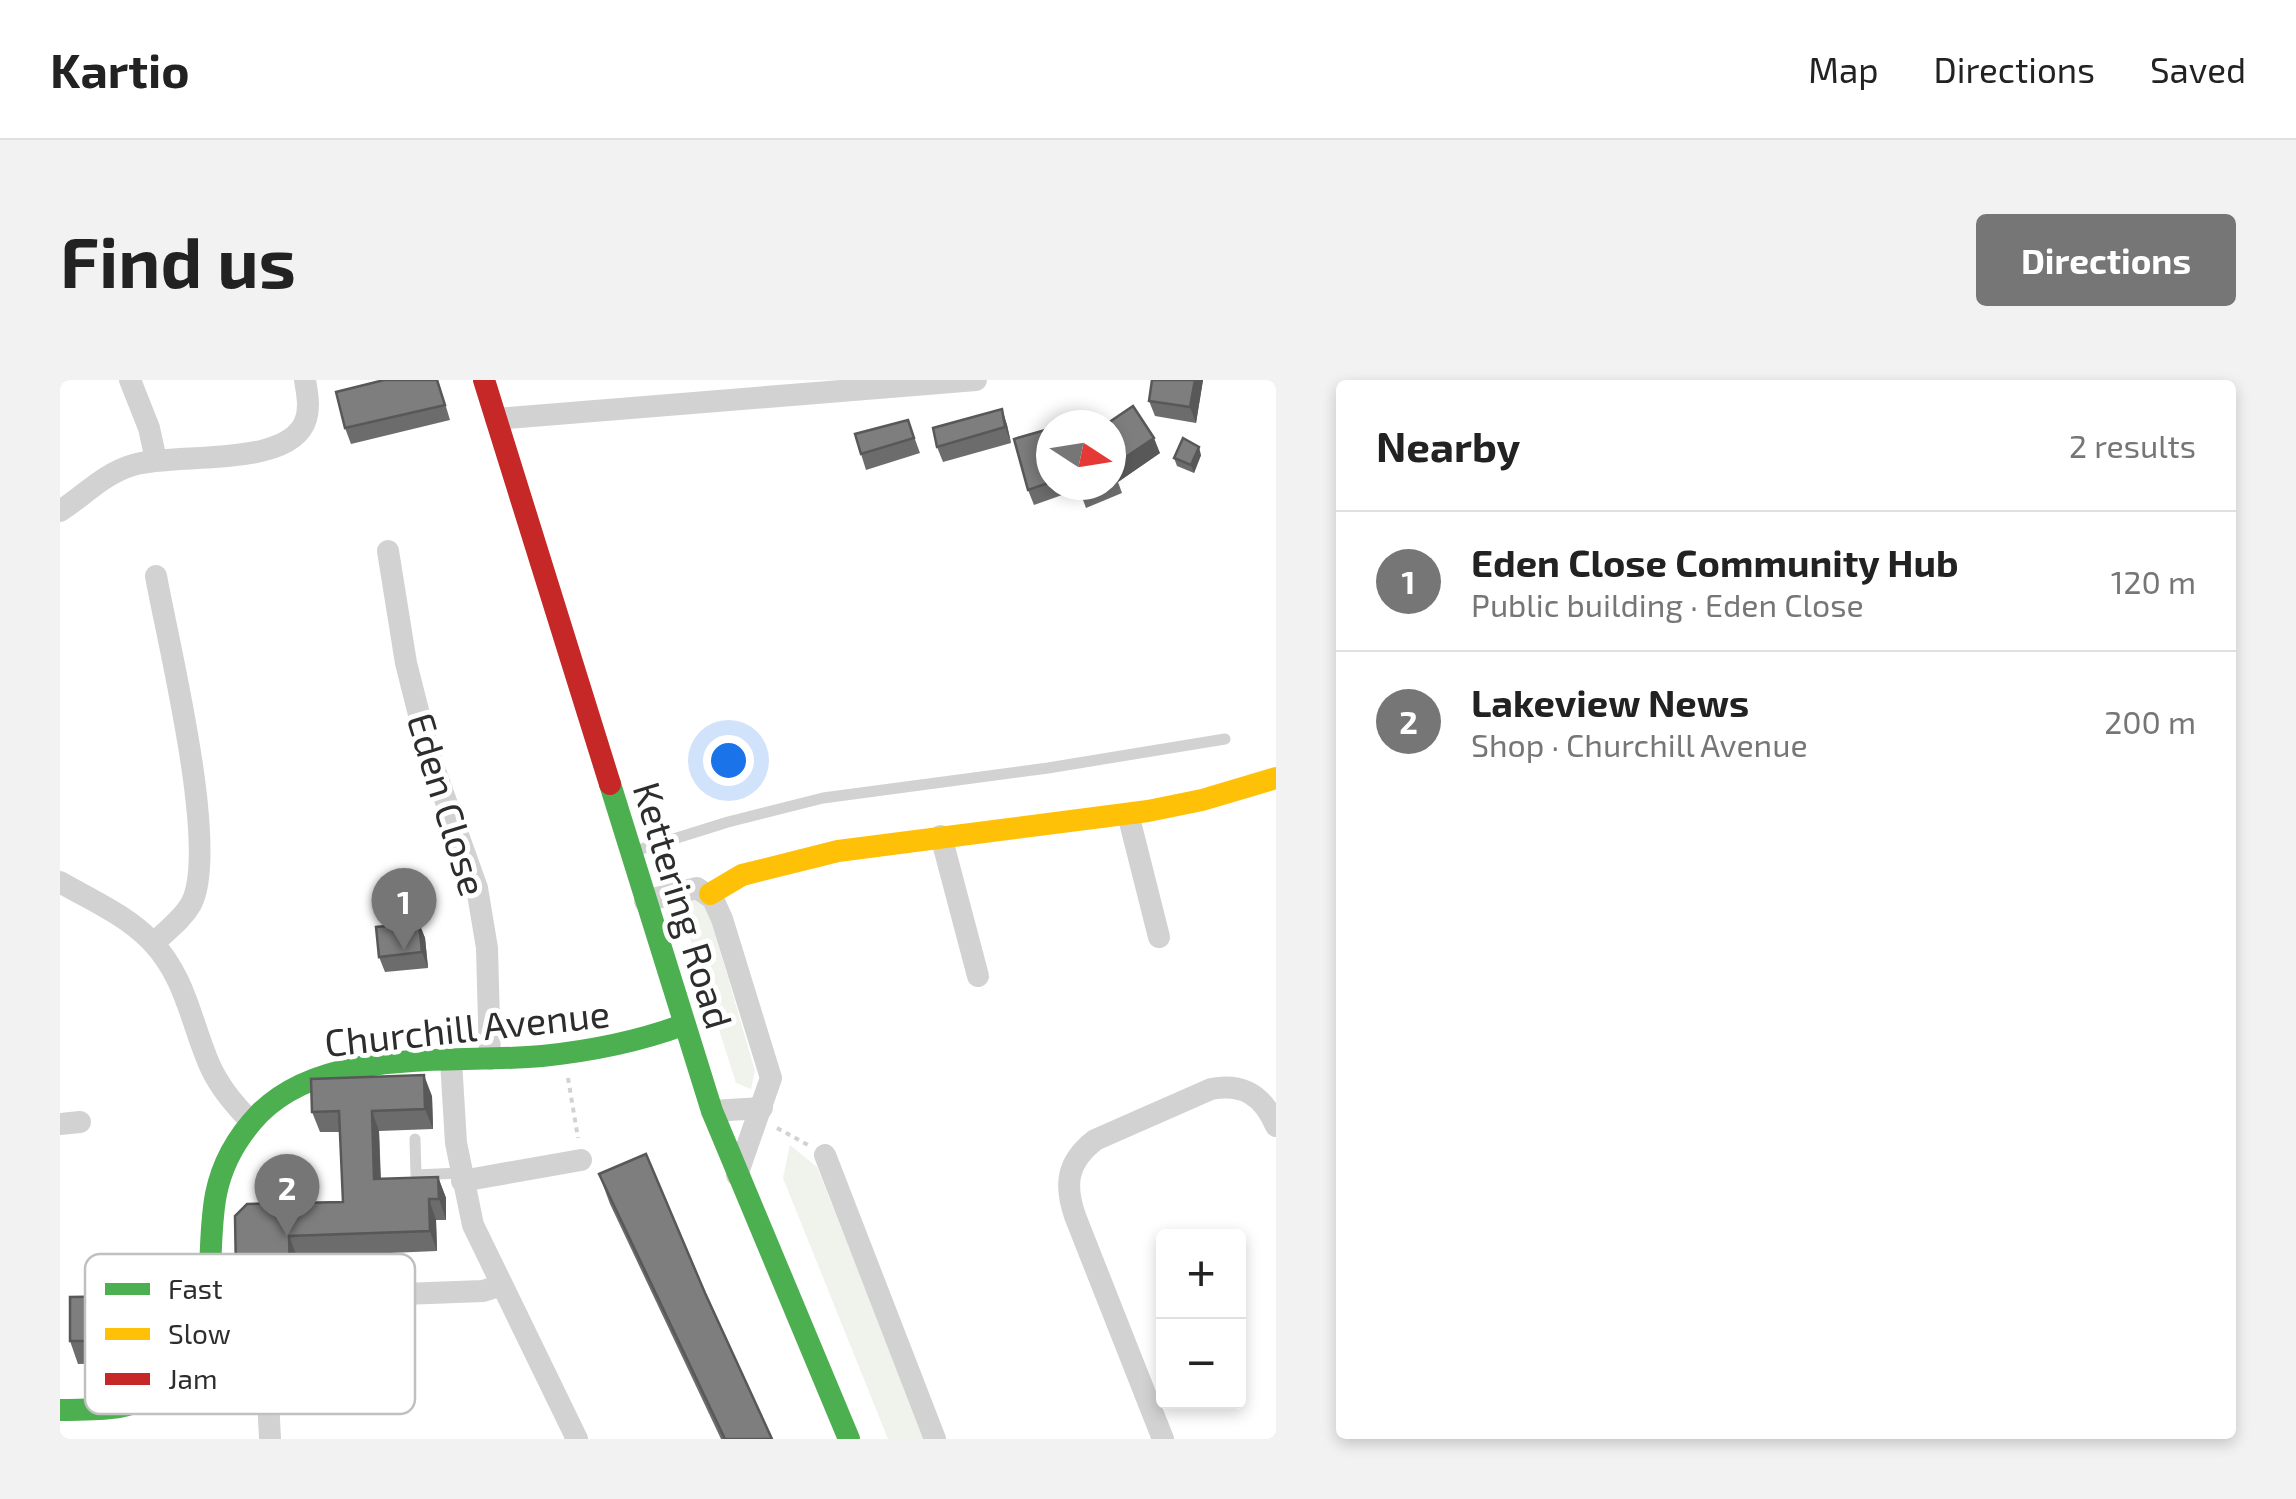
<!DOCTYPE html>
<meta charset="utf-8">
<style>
body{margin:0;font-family:"Exo 2",sans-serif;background:#f2f2f2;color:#222}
.controls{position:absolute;right:30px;bottom:30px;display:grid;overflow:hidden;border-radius:10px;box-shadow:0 5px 15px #0003}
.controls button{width:90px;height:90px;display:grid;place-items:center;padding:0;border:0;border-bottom:2px solid #e0e0e0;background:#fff;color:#222;font:50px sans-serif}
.compass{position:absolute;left:976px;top:30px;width:90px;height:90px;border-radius:50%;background:#fff;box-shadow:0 5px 15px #0003;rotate:102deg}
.you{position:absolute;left:668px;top:380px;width:35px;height:35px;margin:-25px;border:8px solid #fff;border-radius:50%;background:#1a73e8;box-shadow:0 0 0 15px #1a73e833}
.badge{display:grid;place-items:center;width:65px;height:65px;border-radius:50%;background:#767676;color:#fff;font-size:32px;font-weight:700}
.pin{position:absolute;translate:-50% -82px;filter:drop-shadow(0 2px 5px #0008)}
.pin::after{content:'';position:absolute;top:52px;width:35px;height:30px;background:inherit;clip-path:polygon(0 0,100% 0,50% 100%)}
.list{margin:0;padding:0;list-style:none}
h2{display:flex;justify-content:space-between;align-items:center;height:130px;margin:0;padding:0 40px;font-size:42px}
h2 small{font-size:32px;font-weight:400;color:#767676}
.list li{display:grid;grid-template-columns:65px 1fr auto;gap:30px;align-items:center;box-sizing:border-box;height:140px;padding:0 40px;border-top:2px solid #e0e0e0}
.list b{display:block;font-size:38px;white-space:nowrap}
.list p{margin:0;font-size:32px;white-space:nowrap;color:#767676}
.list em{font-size:32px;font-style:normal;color:#767676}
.map{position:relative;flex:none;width:1216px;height:1059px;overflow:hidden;border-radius:10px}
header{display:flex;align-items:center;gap:60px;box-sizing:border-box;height:140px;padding:0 50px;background:#fff;border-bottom:2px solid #e0e0e0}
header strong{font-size:48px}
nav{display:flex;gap:55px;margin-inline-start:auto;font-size:35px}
.intro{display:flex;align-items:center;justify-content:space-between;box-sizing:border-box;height:240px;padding:0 60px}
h1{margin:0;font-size:70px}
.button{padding:25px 45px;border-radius:10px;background:#767676;color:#fff;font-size:35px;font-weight:700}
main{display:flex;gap:60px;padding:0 60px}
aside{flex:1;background:#fff;border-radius:10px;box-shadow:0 5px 15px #0003}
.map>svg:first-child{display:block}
.green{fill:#f0f3ec}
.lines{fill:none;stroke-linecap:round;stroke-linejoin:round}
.path{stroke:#d2d2d2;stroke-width:4;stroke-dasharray:5 5;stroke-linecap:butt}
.lane{stroke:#d2d2d2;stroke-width:11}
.street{stroke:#d2d2d2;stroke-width:22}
.fast{stroke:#4caf50;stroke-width:22}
.slow{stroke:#ffc107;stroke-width:22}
.jam{stroke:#c62828;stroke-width:22}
.wall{fill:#6c6c6c}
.shaded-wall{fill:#585858}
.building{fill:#7e7e7e;stroke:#585858;stroke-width:2.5}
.labels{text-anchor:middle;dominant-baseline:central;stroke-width:10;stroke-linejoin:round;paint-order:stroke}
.street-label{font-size:38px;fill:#2d2d2d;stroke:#fff}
.key{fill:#fff;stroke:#c0c0c0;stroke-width:2.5}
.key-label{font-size:28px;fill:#2d2d2d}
</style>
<header>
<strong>Kartio</strong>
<nav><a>Map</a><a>Directions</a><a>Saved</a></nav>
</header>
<div class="intro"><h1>Find us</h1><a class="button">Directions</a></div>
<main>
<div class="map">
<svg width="1216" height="1059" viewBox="0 0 1216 1059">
<rect width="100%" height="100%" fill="#fff"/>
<g class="green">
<path d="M644,515L695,691L691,709L676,703L620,527Z"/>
<path d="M730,765L757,787L866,1059H828L723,798Z"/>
</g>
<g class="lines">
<g class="path">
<path d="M508,698L518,758"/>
<path d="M717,748L748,765"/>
</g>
<g class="lane">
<path d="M575,471L668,442L763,418L988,388L1165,359"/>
<path d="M355,759L356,795L400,793"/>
</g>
<g class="street">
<path d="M70,0L89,48L96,80"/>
<path d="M436,39L916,0"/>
<path d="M0,131C25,115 43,94 73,85C115,72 231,89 246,39C250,26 247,13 245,0"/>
<path d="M328,171L346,283L369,374L417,508L427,568L430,679"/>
<path d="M1068,434L1099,557"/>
<path d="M881,456L918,596"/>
<path d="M0,502C31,520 66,535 91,561C126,597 131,643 150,686C160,708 175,725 191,742"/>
<path d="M585,521L637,508L653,519L662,539L711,698L677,795"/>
<path d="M94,563C106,551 122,540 131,524C160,470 108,263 96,196"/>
<path d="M391,681L396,763L413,845L517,1059"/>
<path d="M652,731L702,728"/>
<path d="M0,744L20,742"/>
<path d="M765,775L875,1059"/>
<path d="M402,801L521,780"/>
<path d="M290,916L423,911L442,905"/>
<path d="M147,952L205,958L248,956"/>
<path d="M205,958L210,1059"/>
<path d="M1103,1059L1015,836C1004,804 1007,782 1035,760L1151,709C1183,703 1203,715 1216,746"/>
</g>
<g class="fast">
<path d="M550,404L652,731L789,1059"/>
<path d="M0,1030C22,1029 47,1031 68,1025C175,995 140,897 156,814C162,784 178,756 199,734C266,666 394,684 482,676C531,671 577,662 623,645"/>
</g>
<path class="slow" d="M650,514L682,495L778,471L1088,431L1142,420L1216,398"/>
<path class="jam" d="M424,0L550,404"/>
</g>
<g class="wall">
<path d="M378,0L390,40L291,64L285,48Z"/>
<path d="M1092,0H1143L1136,43L1095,36L1089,21Z"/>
<path d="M942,29L947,45L951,63L883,82L877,67Z"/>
<path d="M848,40L860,73L806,90L801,74Z"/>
<path d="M1051,45L1100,73L1058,102L1062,113L1026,128L1019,109L974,125L968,110L985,50L991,68V105H1051Z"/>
<path d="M1141,75L1134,93L1117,86L1114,78Z"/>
<path d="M359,543L365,558L368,588L325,592L319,577Z"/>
<path d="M372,716L373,749L319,751L321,799L378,797L386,818V840H376L377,871L237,877L238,913L184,914L176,893L175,836L283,822L280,752H260L252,732Z"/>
<path d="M539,794L712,1059H661L550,824Z"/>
<path d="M72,916L81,939V983L18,984L10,961Z"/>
</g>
<g class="shaded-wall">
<path d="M1135,0H1143L1136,43L1130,27Z"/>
<path d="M942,29L947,45L951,63L945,47Z"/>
<path d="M1094,58L1100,73L1058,102L1051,87Z"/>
<path d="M1139,67L1141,75L1134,93L1131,85Z"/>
<path d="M359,543L365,558L368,588L362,572Z"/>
<path d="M364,695L372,716L373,749L365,729Z"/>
<path d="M312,731L319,751L321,820L314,799Z"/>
<path d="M378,797L386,818V840L379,819Z"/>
<path d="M369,819L376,840L377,871L370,851Z"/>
<path d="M229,856L237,877L238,913L230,892Z"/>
<path d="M72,916L81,939V983L72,961Z"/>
</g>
<g class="building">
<path d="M324,0H377L385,25L285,48L276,12Z"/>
<path d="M1092,0H1135L1130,27L1089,21Z"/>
<path d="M1073,26L1094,58L1051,87L1056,98L1051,100V45H1045Z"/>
<path d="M942,29L945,47L877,67L873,48Z"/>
<path d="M848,40L854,58L801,74L795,54Z"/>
<path d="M985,50L991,73V102L968,110L954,59Z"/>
<path d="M1123,58L1139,67L1131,85L1114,78Z"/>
<path d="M1018,105H1038L1020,112Z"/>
<path d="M359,543L362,572L319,577L316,547Z"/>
<path d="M364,695L365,729L312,731L314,799L378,797L379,819H369L370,851L229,856L230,892L176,893L175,836L187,824L283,822L279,731L252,732L251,699Z"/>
<path d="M586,774L645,913L712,1059H665L539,794Z"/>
<path d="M72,916V961H10V917Z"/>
</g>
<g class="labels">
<g class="street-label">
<text transform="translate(388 424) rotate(73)">Eden Close</text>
<text transform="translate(624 525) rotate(73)">Kettering Road</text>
<text transform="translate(407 647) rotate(-6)">Churchill Avenue</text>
</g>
</g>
<rect x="25" y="874" width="330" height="160" rx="15" class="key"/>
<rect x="45" y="903" width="45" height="12" fill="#4caf50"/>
<rect x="45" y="948" width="45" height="12" fill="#ffc107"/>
<rect x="45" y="993" width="45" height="12" fill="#c62828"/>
<g class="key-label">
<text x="108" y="919">Fast</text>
<text x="108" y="964">Slow</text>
<text x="108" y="1009">Jam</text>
</g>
</svg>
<div class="controls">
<button>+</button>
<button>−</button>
</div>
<svg class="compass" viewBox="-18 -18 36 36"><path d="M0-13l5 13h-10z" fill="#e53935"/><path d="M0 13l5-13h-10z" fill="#767676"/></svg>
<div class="you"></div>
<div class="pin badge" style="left:344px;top:570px">1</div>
<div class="pin badge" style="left:227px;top:856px">2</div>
</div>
<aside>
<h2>Nearby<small>2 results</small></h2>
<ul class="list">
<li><span class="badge">1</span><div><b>Eden Close Community Hub</b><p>Public building · Eden Close</p></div><em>120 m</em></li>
<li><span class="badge">2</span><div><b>Lakeview News</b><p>Shop · Churchill Avenue</p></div><em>200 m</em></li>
</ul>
</aside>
</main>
